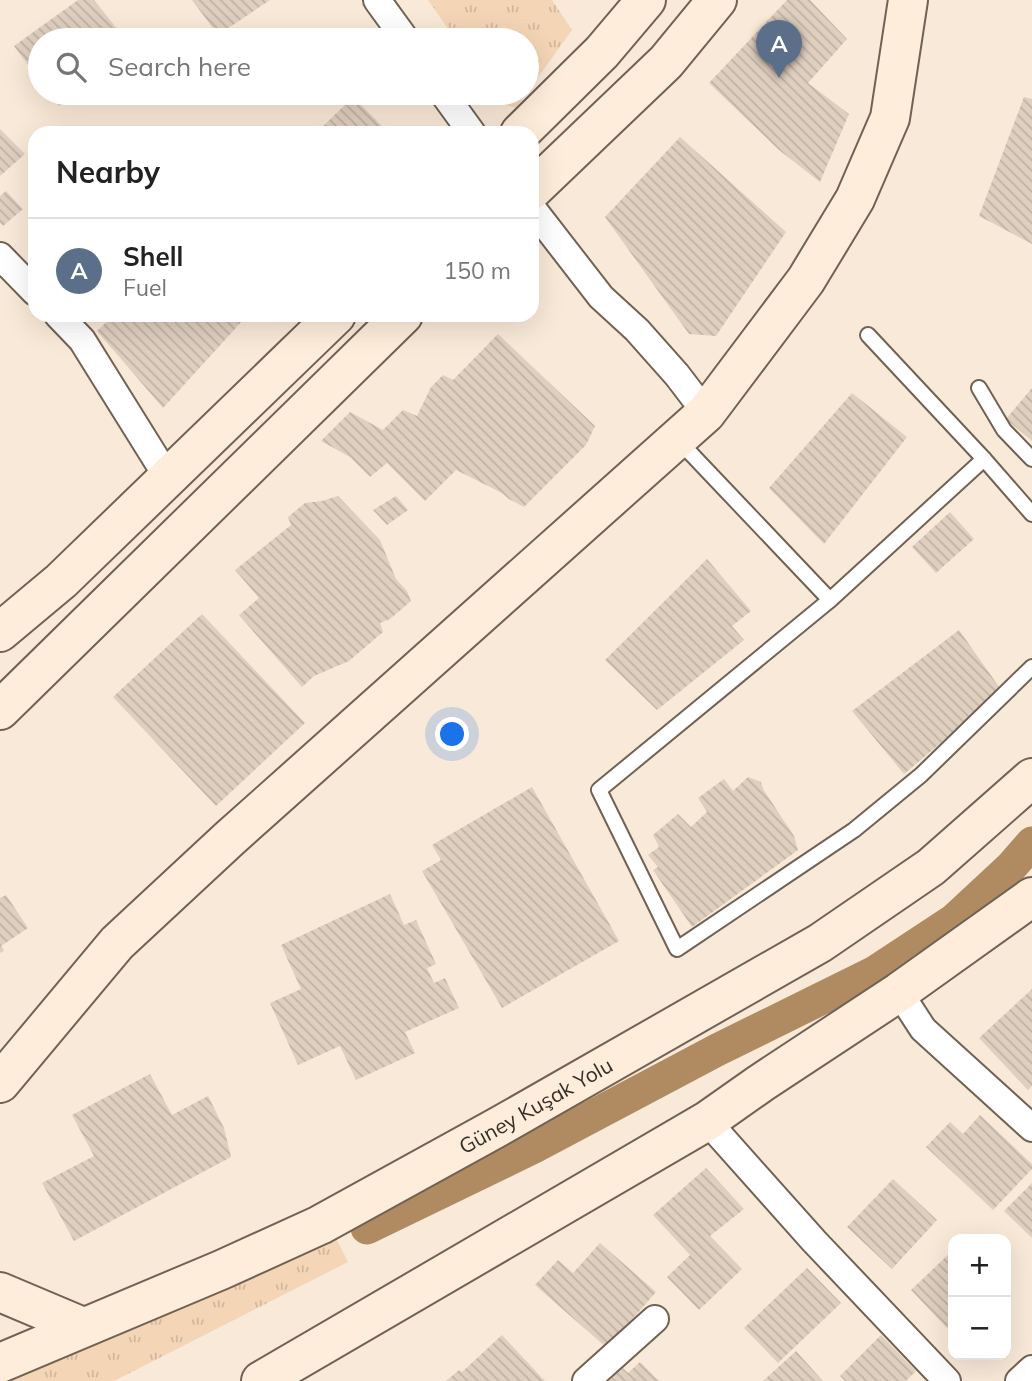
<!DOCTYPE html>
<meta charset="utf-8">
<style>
body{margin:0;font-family:Mulish,sans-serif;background:#f2f2f2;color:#222}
.controls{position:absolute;right:21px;bottom:21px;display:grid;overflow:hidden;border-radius:14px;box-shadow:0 7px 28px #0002}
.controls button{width:63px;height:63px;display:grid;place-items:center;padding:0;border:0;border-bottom:2px solid #e0e0e0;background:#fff;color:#222;font:35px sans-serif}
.you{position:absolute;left:453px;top:735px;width:24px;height:24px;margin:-18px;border:5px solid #fff;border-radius:50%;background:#1a73e8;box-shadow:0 0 0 10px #1a73e833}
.badge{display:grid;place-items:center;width:46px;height:46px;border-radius:50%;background:#0f766e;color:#fff;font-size:23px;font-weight:700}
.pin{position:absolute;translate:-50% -58px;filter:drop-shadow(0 2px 4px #0008)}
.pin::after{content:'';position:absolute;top:37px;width:24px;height:21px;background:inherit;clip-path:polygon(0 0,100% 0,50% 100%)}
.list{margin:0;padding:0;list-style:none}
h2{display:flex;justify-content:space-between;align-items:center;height:91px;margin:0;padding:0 28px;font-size:30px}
h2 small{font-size:23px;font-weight:400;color:#767676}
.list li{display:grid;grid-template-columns:46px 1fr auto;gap:21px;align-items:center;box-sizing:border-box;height:105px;padding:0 28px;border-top:2px solid #e0e0e0}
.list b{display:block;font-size:26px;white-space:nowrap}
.list p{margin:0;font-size:23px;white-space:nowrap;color:#767676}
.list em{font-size:23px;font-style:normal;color:#767676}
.icon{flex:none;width:38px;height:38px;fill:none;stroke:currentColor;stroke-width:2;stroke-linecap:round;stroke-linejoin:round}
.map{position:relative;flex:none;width:1032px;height:1381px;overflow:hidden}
.search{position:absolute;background:#fff;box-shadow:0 7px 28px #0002;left:28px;top:28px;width:511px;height:77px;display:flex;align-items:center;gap:18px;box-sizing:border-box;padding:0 24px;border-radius:38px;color:#767676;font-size:26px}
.panel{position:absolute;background:#fff;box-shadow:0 7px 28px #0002;left:28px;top:126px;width:511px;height:196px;border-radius:21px}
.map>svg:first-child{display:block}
.grass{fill:url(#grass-tufts)}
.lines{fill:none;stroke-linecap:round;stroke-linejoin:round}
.canal{stroke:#b08b62;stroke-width:33}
.building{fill:url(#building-back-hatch)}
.lane-casing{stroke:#706254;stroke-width:18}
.street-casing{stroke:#706254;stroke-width:30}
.secondary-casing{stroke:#706254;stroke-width:42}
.lane{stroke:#fff;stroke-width:14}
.street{stroke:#fff;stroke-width:26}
.secondary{stroke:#feedda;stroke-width:38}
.labels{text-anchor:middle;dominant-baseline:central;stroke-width:5;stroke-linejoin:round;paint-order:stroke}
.street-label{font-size:21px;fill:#342e28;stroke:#fef8f1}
</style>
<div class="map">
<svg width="1032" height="1381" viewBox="0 0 1032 1381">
<defs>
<pattern id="grass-tufts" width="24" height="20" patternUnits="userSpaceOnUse" patternTransform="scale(1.75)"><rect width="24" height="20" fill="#f4d5b6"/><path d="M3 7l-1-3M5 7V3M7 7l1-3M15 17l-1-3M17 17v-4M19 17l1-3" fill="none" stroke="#d2b79c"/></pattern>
<pattern id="building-back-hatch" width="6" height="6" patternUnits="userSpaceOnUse" patternTransform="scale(1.75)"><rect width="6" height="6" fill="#dfcfbf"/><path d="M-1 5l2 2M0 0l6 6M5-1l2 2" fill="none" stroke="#c0b2a4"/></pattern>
</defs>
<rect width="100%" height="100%" fill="#f9e9d8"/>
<g class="grass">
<path d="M428,0H552L572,30L516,108L503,104L493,93H527V40H456Z"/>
<path d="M328,1222L348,1262L114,1381H0Z"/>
</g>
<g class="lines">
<path class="canal" d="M367,1228L534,1147L717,1050L875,972L954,920L1011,867L1032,843"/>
</g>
<g class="building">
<path d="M78,0H94L126,40H40V81L14,46Z"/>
<path d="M192,0H270L218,35Z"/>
<path d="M787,0H810L847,39L808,83L849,114L820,182L779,150L709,83Z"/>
<path d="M49,93H76L59,106Z"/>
<path d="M353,97L389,133H316Z"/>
<path d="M1024,97L1032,99V244L979,216Z"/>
<path d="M0,129L25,154L0,176Z"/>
<path d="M680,137L786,232L716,336L689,334L605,217Z"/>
<path d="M6,191L23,209L3,226L0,223V196Z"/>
<path d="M114,315H240L244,319L163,408L97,331Z"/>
<path d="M498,334L595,426L586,445L524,507L509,499L502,493L456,470L425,501L387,463L370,477L350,457L321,441L350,412L383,430L403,410L417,416L431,387L443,375L453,380Z"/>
<path d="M1032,388V441L1006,419Z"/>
<path d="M852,393L907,437L824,544L769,488Z"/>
<path d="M338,496L380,540L396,579L407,591L411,601L390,619L380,623L383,632L349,661L314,676L302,687L239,615L259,598L235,570L291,525L288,517L305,503L322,501Z"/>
<path d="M396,496L408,510L387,525L373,510Z"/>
<path d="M950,512L974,539L936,573L912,547Z"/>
<path d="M707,559L751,611L732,626L744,640L657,710L605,660Z"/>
<path d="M202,614L305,723L216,806L113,697Z"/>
<path d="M959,630L1002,691L904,774L852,711Z"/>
<path d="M748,777L761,782L763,789L794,836L798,850L692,927L653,870L658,867L648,855L659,847L653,835L678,814L691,827L707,812L698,798L724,779L733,791Z"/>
<path d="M532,787L619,941L502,1008L422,871L441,860L432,845Z"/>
<path d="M390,894L404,925L416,920L436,964L427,968L434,983L445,978L459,1008L405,1032L415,1053L356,1080L340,1046L298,1065L270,1003L301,989L281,945Z"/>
<path d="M6,895L28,928L1,946L4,951L0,953V898Z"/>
<path d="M1032,989V1086L1028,1090L979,1038Z"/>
<path d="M150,1074L172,1115L208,1096L224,1128L231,1157L74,1241L42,1183L94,1156L72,1115Z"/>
<path d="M980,1115L1032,1164V1169L993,1210L926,1147L950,1122L963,1134Z"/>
<path d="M706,1168L744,1209L710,1236L742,1269L699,1310L667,1277L690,1255L653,1215Z"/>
<path d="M893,1179L937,1220L892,1269L847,1227Z"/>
<path d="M1032,1183V1238L1004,1211Z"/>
<path d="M600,1243L656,1292L607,1348L535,1285L558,1260L573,1273Z"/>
<path d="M953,1250V1322L947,1328L911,1290Z"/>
<path d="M807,1268L841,1303L778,1363L744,1328Z"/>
<path d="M502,1335L545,1381H446L459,1370L462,1372Z"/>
<path d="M881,1335L916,1371L906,1381H845L840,1376Z"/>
<path d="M796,1351L823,1381H763Z"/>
<path d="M640,1362L659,1381H609L623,1368L628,1373Z"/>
</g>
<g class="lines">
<g class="lane-casing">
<g id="lane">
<path d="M979,388L1004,430L1032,459"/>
<path d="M679,441L830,600L984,459L868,335"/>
<path d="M984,459L1032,514"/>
<path d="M830,600L599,790L677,949L854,830L921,775L1032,667"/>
</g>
</g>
<g class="street-casing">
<g id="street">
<path d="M377,0L406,40"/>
<path d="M443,93L472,133"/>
<path d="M532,208L601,297L637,330L677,375L706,413"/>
<path d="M0,256L35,292"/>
<path d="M58,315L82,340L168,478"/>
<path d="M899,992L923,1029L1032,1128"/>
<path d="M707,1121L814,1241L947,1381"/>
<path d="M586,1381L655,1319"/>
<path d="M1019,1381L1032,1369"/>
</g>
</g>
<g class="secondary-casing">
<g id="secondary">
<path d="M520,133L602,52L646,0"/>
<path d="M532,190L666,62L717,0"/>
<path d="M0,632L61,581L336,315"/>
<path d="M0,710L403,315"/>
<path d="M0,1083L117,943L230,838L706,413L806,280L855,199L890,118L908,0"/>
<path d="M0,1292L83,1327"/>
<path id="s1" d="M0,1363L221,1270L320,1225L498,1127L820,943L931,867L1032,778"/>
<path d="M261,1381L707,1121L761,1083L899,992L1032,897"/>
</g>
</g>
<use href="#lane" class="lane"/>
<use href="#street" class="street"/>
<use href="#secondary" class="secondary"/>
</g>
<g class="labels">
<g class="street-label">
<text stroke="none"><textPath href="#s1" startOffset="595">Güney Kuşak Yolu</textPath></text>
</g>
</g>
</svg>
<div class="controls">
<button>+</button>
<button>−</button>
</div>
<div class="you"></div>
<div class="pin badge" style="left:779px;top:78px;background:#5c6f8a">A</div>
<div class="search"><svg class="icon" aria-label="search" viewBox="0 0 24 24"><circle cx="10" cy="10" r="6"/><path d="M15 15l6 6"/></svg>Search here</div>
<section class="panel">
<h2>Nearby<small></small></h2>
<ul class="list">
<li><span class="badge" style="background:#5c6f8a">A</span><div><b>Shell</b><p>Fuel</p></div><em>150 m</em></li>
</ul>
</section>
</div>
